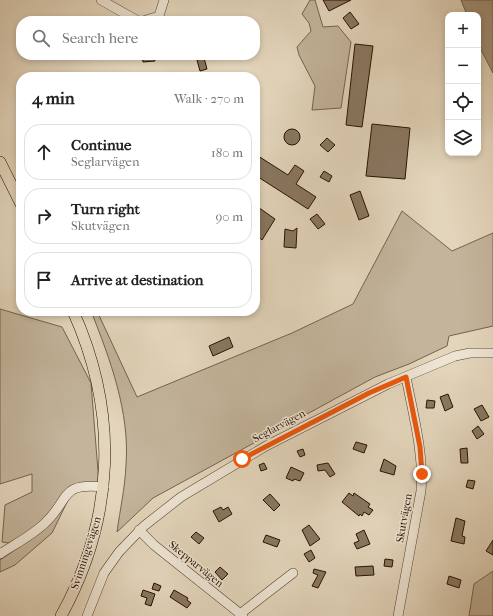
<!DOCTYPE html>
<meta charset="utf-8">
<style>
body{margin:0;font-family:"IM FELL French Canon",serif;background:#f6f6f6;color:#202124}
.controls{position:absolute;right:12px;top:12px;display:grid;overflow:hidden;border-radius:8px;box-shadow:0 2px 6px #0003}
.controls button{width:36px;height:36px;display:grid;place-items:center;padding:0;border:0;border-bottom:1px solid #e0e0e0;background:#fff;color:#202124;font:20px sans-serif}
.stop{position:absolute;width:12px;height:12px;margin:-9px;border:3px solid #ea580c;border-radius:50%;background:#fff}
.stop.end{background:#ea580c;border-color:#fff;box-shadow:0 1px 4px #0008}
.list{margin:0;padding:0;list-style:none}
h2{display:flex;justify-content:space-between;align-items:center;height:52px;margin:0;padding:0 16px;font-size:17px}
h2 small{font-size:13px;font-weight:400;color:#757577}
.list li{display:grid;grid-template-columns:26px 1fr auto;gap:12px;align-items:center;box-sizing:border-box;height:56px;margin:0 8px 8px;padding:0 8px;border:1px solid #e0e0e0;border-radius:16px}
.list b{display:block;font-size:15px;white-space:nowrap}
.list p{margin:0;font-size:13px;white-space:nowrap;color:#757577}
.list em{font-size:13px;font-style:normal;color:#757577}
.icon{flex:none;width:22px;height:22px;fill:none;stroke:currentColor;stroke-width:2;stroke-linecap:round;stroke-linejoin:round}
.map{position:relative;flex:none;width:493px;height:616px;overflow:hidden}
.search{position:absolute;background:#fff;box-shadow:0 2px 6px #0003;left:16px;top:16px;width:244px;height:44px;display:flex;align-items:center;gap:10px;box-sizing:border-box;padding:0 14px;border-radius:16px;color:#757577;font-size:15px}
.panel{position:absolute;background:#fff;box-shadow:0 2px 6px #0003;left:16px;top:72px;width:244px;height:244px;border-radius:16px}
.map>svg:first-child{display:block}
.green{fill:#c3b49b;stroke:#76624e}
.water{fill:#a3927b;stroke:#725e4a}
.building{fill:#897761;stroke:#281100}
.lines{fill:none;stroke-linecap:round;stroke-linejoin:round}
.minor-casing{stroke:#57422f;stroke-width:10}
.major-casing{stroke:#281100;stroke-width:12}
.minor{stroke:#ede4d3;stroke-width:9}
.major{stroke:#e3d5bb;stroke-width:11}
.route{stroke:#ea580c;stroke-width:5}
.labels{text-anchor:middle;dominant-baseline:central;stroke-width:3;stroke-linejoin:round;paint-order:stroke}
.street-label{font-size:11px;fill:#281100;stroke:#ede4d3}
</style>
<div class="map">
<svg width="493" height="616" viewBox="0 0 493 616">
<rect width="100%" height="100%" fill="#e3d5bb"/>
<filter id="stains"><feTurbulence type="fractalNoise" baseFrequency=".005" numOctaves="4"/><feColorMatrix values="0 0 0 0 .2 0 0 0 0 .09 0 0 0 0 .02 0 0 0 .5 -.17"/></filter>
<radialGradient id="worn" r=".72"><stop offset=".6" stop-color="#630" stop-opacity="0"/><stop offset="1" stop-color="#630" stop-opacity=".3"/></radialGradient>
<g class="green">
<path d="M310,0H315L323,27L338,26L351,42L341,108L312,110L315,86L299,55L297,47L311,31L309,23L302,14Z"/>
<path d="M402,211L452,251L493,233V326L449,336L447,346L409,364L375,377L153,498L117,532C120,510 125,488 126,465C130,412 110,359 91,311H97L137,397L292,333L353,304Z"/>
<path d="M0,309L62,327L91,383L99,484L72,492L52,533L15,565L0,572V560L22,545L2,542L5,505L32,492V474L0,484Z"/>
<path d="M493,571V616H469L474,584Z"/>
</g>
<path class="water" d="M461,0H493V73L478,44V15H467Z"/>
<g class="building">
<path d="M323,0H351L329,11Z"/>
<path d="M350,12L359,24L351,29L343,18Z"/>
<path d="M355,44L373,46L362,127L346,125Z"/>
<path d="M142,55H154L155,61L143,62Z"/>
<path d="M204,58L207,69L200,71L197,60Z"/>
<path d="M372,124L410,128L405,179L366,176Z"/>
<circle cx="292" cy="137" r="8"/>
<path d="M327,138L335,145L328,152L320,145Z"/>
<path d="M255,154L288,175L295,165L304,171L296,184L316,197L308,209L255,175Z"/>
<path d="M324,171L332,176L329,182L320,177Z"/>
<path d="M360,191L369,216L359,220L350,195Z"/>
<path d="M255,205L275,219L262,240L255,234Z"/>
<path d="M317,214L325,224L318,229L310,219Z"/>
<path d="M297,228L296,248L284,247L285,229L293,231Z"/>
<path d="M229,337L233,347L213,356L209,346Z"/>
<path d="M448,394L453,407L445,411L440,397Z"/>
<path d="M427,400L435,401L434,408H426Z"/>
<path d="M482,405L489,417L481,421L474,409Z"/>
<path d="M478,426L484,434L477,439L472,431Z"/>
<path d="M356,442L367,445L364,453L353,449Z"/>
<path d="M467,448L468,463H461L460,449Z"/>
<path d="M303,449L305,455L300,457L297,451Z"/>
<path d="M384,459L396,466L394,475L380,471Z"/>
<path d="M264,463L267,469L261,471L259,465Z"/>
<path d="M328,463L335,474L330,477L325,470L318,471L317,465Z"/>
<path d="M291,467L304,473L300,481L294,479L293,481L286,478Z"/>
<path d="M468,480L475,481L473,489L466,487Z"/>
<path d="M349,493L353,496L354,493L370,504L368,507L373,510L369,515L364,512L362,516L360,514L359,516L342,502Z"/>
<path d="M270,494L280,505L274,511L263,500Z"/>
<path d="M221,507L223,510L228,507L232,514L219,522L213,511Z"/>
<path d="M456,518L465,521L462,536L465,537L464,544L451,541Z"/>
<path d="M309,525L320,539L310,546L302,530Z"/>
<path d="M364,530L370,544L357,549L354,543L359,541L356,534Z"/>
<path d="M196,532L204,538L199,544L191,537Z"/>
<path d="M266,535L280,540L277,547L263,542Z"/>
<path d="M493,540V555L486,551Z"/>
<path d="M311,550L315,558L309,562L304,554Z"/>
<path d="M385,559L393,560L392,567L384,566Z"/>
<path d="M373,566L374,575L356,576L355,567Z"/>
<path d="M220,567L228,574L222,580L215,572Z"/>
<path d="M314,569L326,572L318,588L312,586L318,575L313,573Z"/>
<path d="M449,576L461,580L459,588L447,584Z"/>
<path d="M154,583L161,586L159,591L152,589Z"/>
<path d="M143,590L155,594L151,606L145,604L147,598L141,596Z"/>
<path d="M174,590L188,598L187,600L191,603L187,608L170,597Z"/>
</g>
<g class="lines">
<g class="minor-casing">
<g id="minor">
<path d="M101,0L138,21"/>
<path d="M143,21L159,16L164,0"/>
<path d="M139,530L154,545L243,616"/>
<path d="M0,554C15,544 33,535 46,522C70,499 60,482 104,487"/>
<path d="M240,614L293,573"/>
<path d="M87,616L104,573L119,552L144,526L181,497L266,446L388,384L455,356L470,353H493"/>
<path d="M398,616L421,491C424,453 413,414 406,377"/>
</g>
</g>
<g class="major-casing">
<g id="major">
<path d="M0,162L21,204"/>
<path d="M61,616C115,518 119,413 73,311"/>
</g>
</g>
<use href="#minor" class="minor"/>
<use href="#major" class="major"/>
</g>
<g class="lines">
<path class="route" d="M242,459L369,393L406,377L420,447L422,474"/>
</g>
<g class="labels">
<g class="street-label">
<text transform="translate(279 426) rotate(-28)">Seglarvägen</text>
<text transform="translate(404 518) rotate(-80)">Skutvägen</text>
<text transform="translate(86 553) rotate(-72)">Svinningevägen</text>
<text transform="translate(196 564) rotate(39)">Skepparvägen</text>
</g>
</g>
<rect width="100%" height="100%" filter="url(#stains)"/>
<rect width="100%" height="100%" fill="url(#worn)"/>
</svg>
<div class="controls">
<button>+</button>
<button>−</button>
<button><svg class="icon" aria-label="locate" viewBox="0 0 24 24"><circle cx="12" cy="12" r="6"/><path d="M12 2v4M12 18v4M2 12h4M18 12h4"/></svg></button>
<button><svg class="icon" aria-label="layers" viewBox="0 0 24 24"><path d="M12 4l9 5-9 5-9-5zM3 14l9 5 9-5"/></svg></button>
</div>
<div class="stop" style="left:242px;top:459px"></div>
<div class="stop end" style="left:422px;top:474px"></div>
<div class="search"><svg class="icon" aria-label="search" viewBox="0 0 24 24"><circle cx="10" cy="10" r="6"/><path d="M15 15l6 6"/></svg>Search here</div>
<section class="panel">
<h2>4 min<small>Walk · 270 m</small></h2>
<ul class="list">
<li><svg class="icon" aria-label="ahead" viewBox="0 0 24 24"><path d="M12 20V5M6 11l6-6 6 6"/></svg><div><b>Continue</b><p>Seglarvägen</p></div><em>180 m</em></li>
<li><svg class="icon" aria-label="right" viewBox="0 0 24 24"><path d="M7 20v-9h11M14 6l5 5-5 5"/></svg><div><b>Turn right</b><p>Skutvägen</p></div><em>90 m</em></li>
<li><svg class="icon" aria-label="arrive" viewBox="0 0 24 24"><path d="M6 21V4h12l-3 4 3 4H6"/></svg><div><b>Arrive at destination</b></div></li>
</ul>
</section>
</div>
